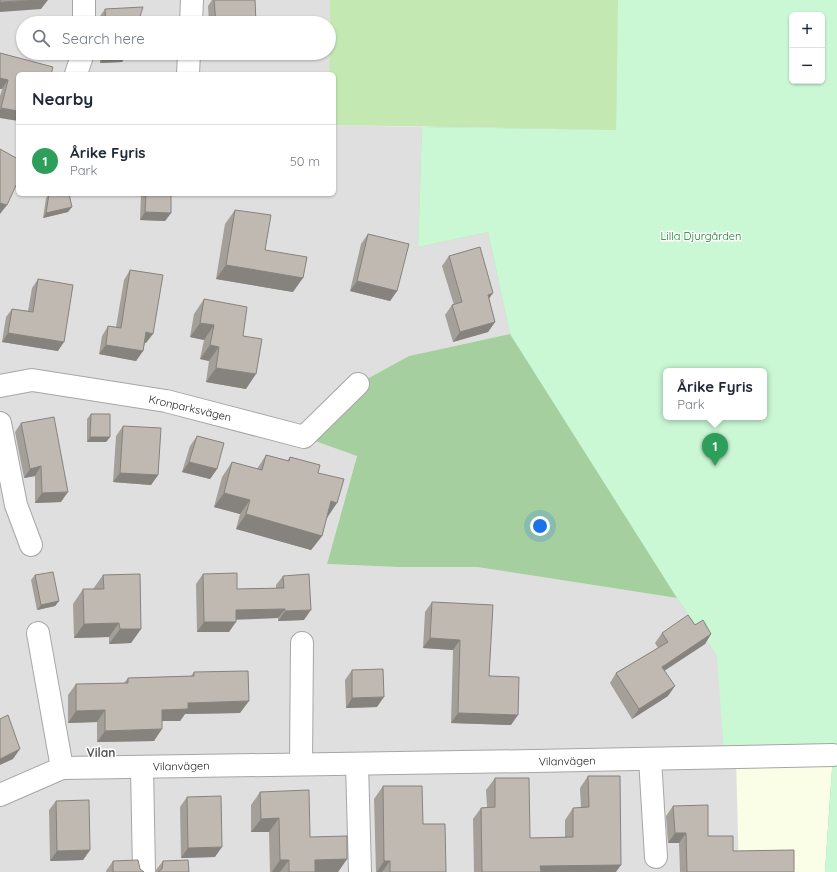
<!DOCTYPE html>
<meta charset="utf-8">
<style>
body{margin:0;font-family:Quicksand,sans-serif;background:#f6f6f7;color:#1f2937}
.controls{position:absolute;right:12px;top:12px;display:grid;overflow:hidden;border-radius:6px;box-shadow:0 1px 3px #0004}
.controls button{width:36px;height:36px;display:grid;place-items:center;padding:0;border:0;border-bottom:1px solid #e0e1e3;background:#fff;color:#1f2937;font:20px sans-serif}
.you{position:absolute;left:540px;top:526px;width:14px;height:14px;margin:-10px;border:3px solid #fff;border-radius:50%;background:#1a73e8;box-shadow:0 0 0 6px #1a73e833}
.badge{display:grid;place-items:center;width:26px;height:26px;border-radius:50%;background:#cb2809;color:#fff;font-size:13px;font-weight:700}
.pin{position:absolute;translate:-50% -33px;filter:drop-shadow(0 1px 2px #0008)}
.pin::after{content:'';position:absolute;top:21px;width:14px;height:12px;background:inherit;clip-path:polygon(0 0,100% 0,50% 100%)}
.popup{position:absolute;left:663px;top:368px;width:104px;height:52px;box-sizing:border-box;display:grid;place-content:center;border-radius:6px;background:#fff;filter:drop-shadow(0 1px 3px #0005);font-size:13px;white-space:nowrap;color:#747a83}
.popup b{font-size:15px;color:#1f2937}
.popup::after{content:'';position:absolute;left:50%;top:100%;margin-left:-8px;border:8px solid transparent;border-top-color:#fff}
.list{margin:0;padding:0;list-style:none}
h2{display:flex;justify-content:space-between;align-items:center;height:52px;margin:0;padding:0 16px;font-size:17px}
h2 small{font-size:13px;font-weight:400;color:#747a83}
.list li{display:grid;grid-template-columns:26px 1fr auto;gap:12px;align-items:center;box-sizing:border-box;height:72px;padding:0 16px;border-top:1px solid #e0e1e3}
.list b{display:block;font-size:15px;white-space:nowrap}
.list p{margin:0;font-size:13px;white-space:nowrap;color:#747a83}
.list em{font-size:13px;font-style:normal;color:#747a83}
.icon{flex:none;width:22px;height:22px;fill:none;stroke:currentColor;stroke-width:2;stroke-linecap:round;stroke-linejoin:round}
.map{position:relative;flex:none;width:837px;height:872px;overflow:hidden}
.search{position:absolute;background:#fff;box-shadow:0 1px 3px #0004;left:16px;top:16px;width:320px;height:44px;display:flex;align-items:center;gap:10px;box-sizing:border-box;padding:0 14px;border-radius:22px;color:#747a83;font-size:15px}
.panel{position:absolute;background:#fff;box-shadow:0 1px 3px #0004;left:16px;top:72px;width:320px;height:124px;border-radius:6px}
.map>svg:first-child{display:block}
.residential{fill:#e0dfdf;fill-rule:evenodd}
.education{fill:#fafee6}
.grass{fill:#c4e8b2}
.forest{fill:#a6cfa0;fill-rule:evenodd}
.park{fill:#caf8d5;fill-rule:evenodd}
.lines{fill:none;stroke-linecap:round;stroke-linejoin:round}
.minor-casing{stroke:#a6a6a6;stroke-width:24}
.minor{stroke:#fff;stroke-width:22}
.wall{fill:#a49f99}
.shaded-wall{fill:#86827d}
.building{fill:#bfb9b2;stroke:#86827d}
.labels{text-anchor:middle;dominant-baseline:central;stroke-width:3;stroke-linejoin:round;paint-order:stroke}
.park-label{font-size:11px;fill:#117e2c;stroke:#fff}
.street-label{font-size:11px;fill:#222;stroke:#fff}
.neighbourhood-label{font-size:12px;font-weight:bold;fill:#555;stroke:#fff}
</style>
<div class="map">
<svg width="837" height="872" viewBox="0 0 837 872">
<rect width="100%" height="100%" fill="#f1f0e9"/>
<path class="residential" d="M0,0H330L329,74H18V194H334V125L422,127L418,247L488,232L510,334L409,356L304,437L357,455L327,564L398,567H477L677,598L718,656L724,757L833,755L825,872H0ZM23,23H329V53H23Z"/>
<path class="education" d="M833,755L825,872H739L736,757Z"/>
<path class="grass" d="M330,0H618L616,130L334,125V74H329Z"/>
<path class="forest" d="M618,0H837V872H825L833,755L724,757L718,656L677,598L477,567H398L327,564L357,456L304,437L358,384L409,356L510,334L488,232L418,247L422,127L616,130ZM792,15H822V81H792ZM666,371H764V417H666Z"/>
<path class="park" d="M618,0H837V872H825L833,755L724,757L717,655L677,598L510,334L488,232L418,247L422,127L616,130ZM792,15H822V81H792ZM666,371H764V417H666Z"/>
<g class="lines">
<g class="minor-casing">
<g id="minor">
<path d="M84,0V23"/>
<path d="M191,23L192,0"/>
<path d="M76,74L83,53"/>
<path d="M188,74L189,53"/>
<path d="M0,386L32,380L166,401L304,437L358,384"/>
<path d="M0,423L16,505L31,545"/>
<path d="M38,633L62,768"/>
<path d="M650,759L656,857"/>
<path d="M301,764L302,643"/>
<path d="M357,764L360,872"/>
<path d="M142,767L144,872"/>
<path d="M0,795L62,768L534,761L833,755"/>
</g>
</g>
<use href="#minor" class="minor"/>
</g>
<g class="wall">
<path d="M212,0H255L256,23H209L208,6Z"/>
<path d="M105,9L138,23H98V19Z"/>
<path d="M0,53L53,67L0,118V96L2,89H0Z"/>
<path d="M100,53H128L122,62L100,63Z"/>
<path d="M210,53H267L264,57L211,60Z"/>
<path d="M49,194H69L68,212L43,218L46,198Z"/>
<path d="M141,194H171V213L165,221L140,220Z"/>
<path d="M235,210L265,250L293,292L216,279L225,224Z"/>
<path d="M368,234L397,291L390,301L350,291L361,244Z"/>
<path d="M449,256L489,299L495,322L488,332L453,342L445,315L452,305H454L442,266Z"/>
<path d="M130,270L146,343H145L143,351L136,361L99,354L102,336L108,326L116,327L124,280Z"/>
<path d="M38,279L58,351L2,342L6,317L12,309L28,311L32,288Z"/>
<path d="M204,299L243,336L246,389L206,382L209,361L200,359L204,340L190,337L194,314Z"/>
<path d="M91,414L110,437L106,442H87V419Z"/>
<path d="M21,423L61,502L35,503V476L24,478L15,432Z"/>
<path d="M123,426L158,475L151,485L113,482L116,436Z"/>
<path d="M197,436L217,469L210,479L182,472L190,446Z"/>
<path d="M266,455L287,461L290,457L318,473L327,518V517L322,536L311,550L236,529L240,514L214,507L222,477L232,462L257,469Z"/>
<path d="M203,574L237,589L276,588V585L283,576L304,620L278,621V618L236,619L229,632H197L196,584Z"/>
<path d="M35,575L59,601L55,606L37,610L31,580Z"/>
<path d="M103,575L141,629L131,643L109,644V637L74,638L73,604L83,589H93Z"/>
<path d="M432,602L489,676L511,725L451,723L453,650L423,648L425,612Z"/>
<path d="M695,625L711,634L705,644L665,670L668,696L632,719L610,683L616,673L658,648L655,643L662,633Z"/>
<path d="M352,670L377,707L346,708L345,680Z"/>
<path d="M194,672L240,713L185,714L180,721H162L154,741L97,742V722L68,723V695L76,684L124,683L128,678L191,676Z"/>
<path d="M588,776L616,872H474L473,819L481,808L487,807L486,790L495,778L530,838L565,837V820L573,808H581L580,788Z"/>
<path d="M383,786L446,872H376L374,799Z"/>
<path d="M260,792L310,837L347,859L338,872H270L269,832H251V805Z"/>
<path d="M187,797L215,857L181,858L180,807Z"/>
<path d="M56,801L90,850L83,860L50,861L49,810Z"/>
<path d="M673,806L708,836L733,851L794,872H680L679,843H668L666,816Z"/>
<path d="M113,861L140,869L144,872H106V871Z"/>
<path d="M163,861L189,872H156V870Z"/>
</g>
<g class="shaded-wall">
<path d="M41,0H48L41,9L0,12V2Z"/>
<path d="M107,53H128L122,62L100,63Z"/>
<path d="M215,53H267L264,57L211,60Z"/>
<path d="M0,78L8,80L2,89H0Z"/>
<path d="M1,108L18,111V121L0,118V110Z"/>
<path d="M0,203L7,205L0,214Z"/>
<path d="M72,207L68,212L43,218L46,213Z"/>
<path d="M145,212L171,213L165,221L140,220Z"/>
<path d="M226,265L303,278L293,292L216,279Z"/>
<path d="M357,281L397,291L390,301L350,291Z"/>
<path d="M493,293L486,303L488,295Z"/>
<path d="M495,322L488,332L453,342L460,332Z"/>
<path d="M200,323L214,325L204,340L190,337Z"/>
<path d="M146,332L153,334L146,343L139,342Z"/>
<path d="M8,333L64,342L58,351L2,342Z"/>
<path d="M106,345L143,351L136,361L99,354Z"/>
<path d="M210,345L219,347L209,361L200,359Z"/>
<path d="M216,368L256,374L246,389L206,382Z"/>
<path d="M90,437H110L106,442H87Z"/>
<path d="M189,462L217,469L210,479L182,472Z"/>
<path d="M41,466L35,476L24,478L30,469Z"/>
<path d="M120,473L158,475L151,485L113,482Z"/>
<path d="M68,492L61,502L35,503L42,493Z"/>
<path d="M224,493L250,500L240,514L214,507Z"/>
<path d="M331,501L337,503L327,518L321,516Z"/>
<path d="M246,514L322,536L311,550L236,529Z"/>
<path d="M59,601L55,606L37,610L41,605Z"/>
<path d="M285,609L278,618L229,620L236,610Z"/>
<path d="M311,610L304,620L278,621L285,611Z"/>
<path d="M204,622H236L229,632H197Z"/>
<path d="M119,623L109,637L74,638L84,624Z"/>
<path d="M120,629H141L131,643L109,644Z"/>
<path d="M711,634L705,644L655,677L662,667Z"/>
<path d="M430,638L460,640L453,650L423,648Z"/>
<path d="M675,686L668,696L632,719L639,709Z"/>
<path d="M384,697L377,707L346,708L352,698Z"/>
<path d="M249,701L240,713L185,714L180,721H154L162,710L188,703Z"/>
<path d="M105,710L97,722L68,723L76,711Z"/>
<path d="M458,713L518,715L511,725L451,723Z"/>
<path d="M162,729L154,741L97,742L105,731Z"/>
<path d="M20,749L13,759L0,765V759Z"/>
<path d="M279,818L269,832H251L261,819Z"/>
<path d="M675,833H686L679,843H668Z"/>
<path d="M222,847L215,857L181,858L188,848Z"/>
<path d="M90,850L83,860L50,861L57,851Z"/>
<path d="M347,859L338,872H306L315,860Z"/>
<path d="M280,860H289L280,872H272Z"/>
<path d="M384,861H390L382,872H377Z"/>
<path d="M621,865L616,872H536L540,866Z"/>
</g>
<g class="building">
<path d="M0,0H41L0,2Z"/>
<path d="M214,0H255L256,23H216Z"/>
<path d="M143,7L138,23H106L105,9Z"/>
<path d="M0,53L53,67L51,74H18V111L1,108L8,80L0,78Z"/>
<path d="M0,149L18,159V181L7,205L0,203Z"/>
<path d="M49,194H69L72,207L46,213Z"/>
<path d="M146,194H171V213L145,212Z"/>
<path d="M235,210L271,215L265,250L307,257L303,278L226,265Z"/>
<path d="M368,234L409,244L397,291L357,281Z"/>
<path d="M480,247L493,293L488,295L495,322L460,332L452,305L462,302L449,256Z"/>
<path d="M130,270L163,275L153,334L146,332L143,351L106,345L108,326L121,328Z"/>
<path d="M38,279L73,285L64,342L8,333L12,309L33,312Z"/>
<path d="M204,299L247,307L243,336L262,339L256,374L216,368L219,347L210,345L214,325L200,323Z"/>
<path d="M91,414H110V437H90Z"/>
<path d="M54,417L68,492L42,493L41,466L30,469L21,423Z"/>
<path d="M123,426L161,428L158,475L120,473Z"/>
<path d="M197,436L224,443L217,469L189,462Z"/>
<path d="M266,455L289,461L290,457L320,465L318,473L344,479L337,503L331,501L322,536L246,514L250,500L224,493L232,462L262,470Z"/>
<path d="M53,572L59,601L41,605L35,575Z"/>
<path d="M237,573V589L284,588L283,576L309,574L311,610L285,611V609L236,610V622H204L203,574Z"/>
<path d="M140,574L141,629H120L119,623L84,624L83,589H104L103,575Z"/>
<path d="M432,602L493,605L489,676L519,677L518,715L458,713L460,640L430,638Z"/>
<path d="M688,615L695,625L703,620L711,634L662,667L675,686L639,709L616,673L668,642L662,633Z"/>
<path d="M383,669L384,697L352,698V670Z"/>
<path d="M248,671L249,701L188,703V709L162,710V729L105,731V710L76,711V684L128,683V678L194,676V672Z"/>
<path d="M8,715L20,749L0,759V719Z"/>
<path d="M588,776H620L621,865L540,866L541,872H482L481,808L495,807V778H529L530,838L573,837V808L589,807Z"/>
<path d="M383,786H422L423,824H445L446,872H390V861H384Z"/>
<path d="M309,790L310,837L347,836V859L315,860V872H289V860H280L279,818L261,819L260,792Z"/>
<path d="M221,796L222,847L188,848L187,797Z"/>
<path d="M89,800L90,850L57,851L56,801Z"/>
<path d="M708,805V836H733V851L794,850V872H687L686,833H675L673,806Z"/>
<path d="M138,860L140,869L144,872H113V861Z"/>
<path d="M188,860L189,872H158L162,869L163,861Z"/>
</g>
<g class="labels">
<g class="park-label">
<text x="701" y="236">Lilla Djurgården</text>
</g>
<g class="street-label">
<text transform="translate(190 408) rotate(13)">Kronparksvägen</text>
<text transform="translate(567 761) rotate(-1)">Vilanvägen</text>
<text transform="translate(181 766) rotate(-1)">Vilanvägen</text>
</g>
<g class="neighbourhood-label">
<text x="101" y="752">Vilan</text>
</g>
</g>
</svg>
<div class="controls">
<button>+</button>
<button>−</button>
</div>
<div class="you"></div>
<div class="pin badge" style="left:715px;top:466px;background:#2e9e5b">1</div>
<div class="popup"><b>Årike Fyris</b>Park</div>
<div class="search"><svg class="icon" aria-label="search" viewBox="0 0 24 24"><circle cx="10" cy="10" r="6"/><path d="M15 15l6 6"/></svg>Search here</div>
<section class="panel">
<h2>Nearby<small></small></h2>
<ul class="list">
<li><span class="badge" style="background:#2e9e5b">1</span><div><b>Årike Fyris</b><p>Park</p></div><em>50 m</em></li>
</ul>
</section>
</div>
